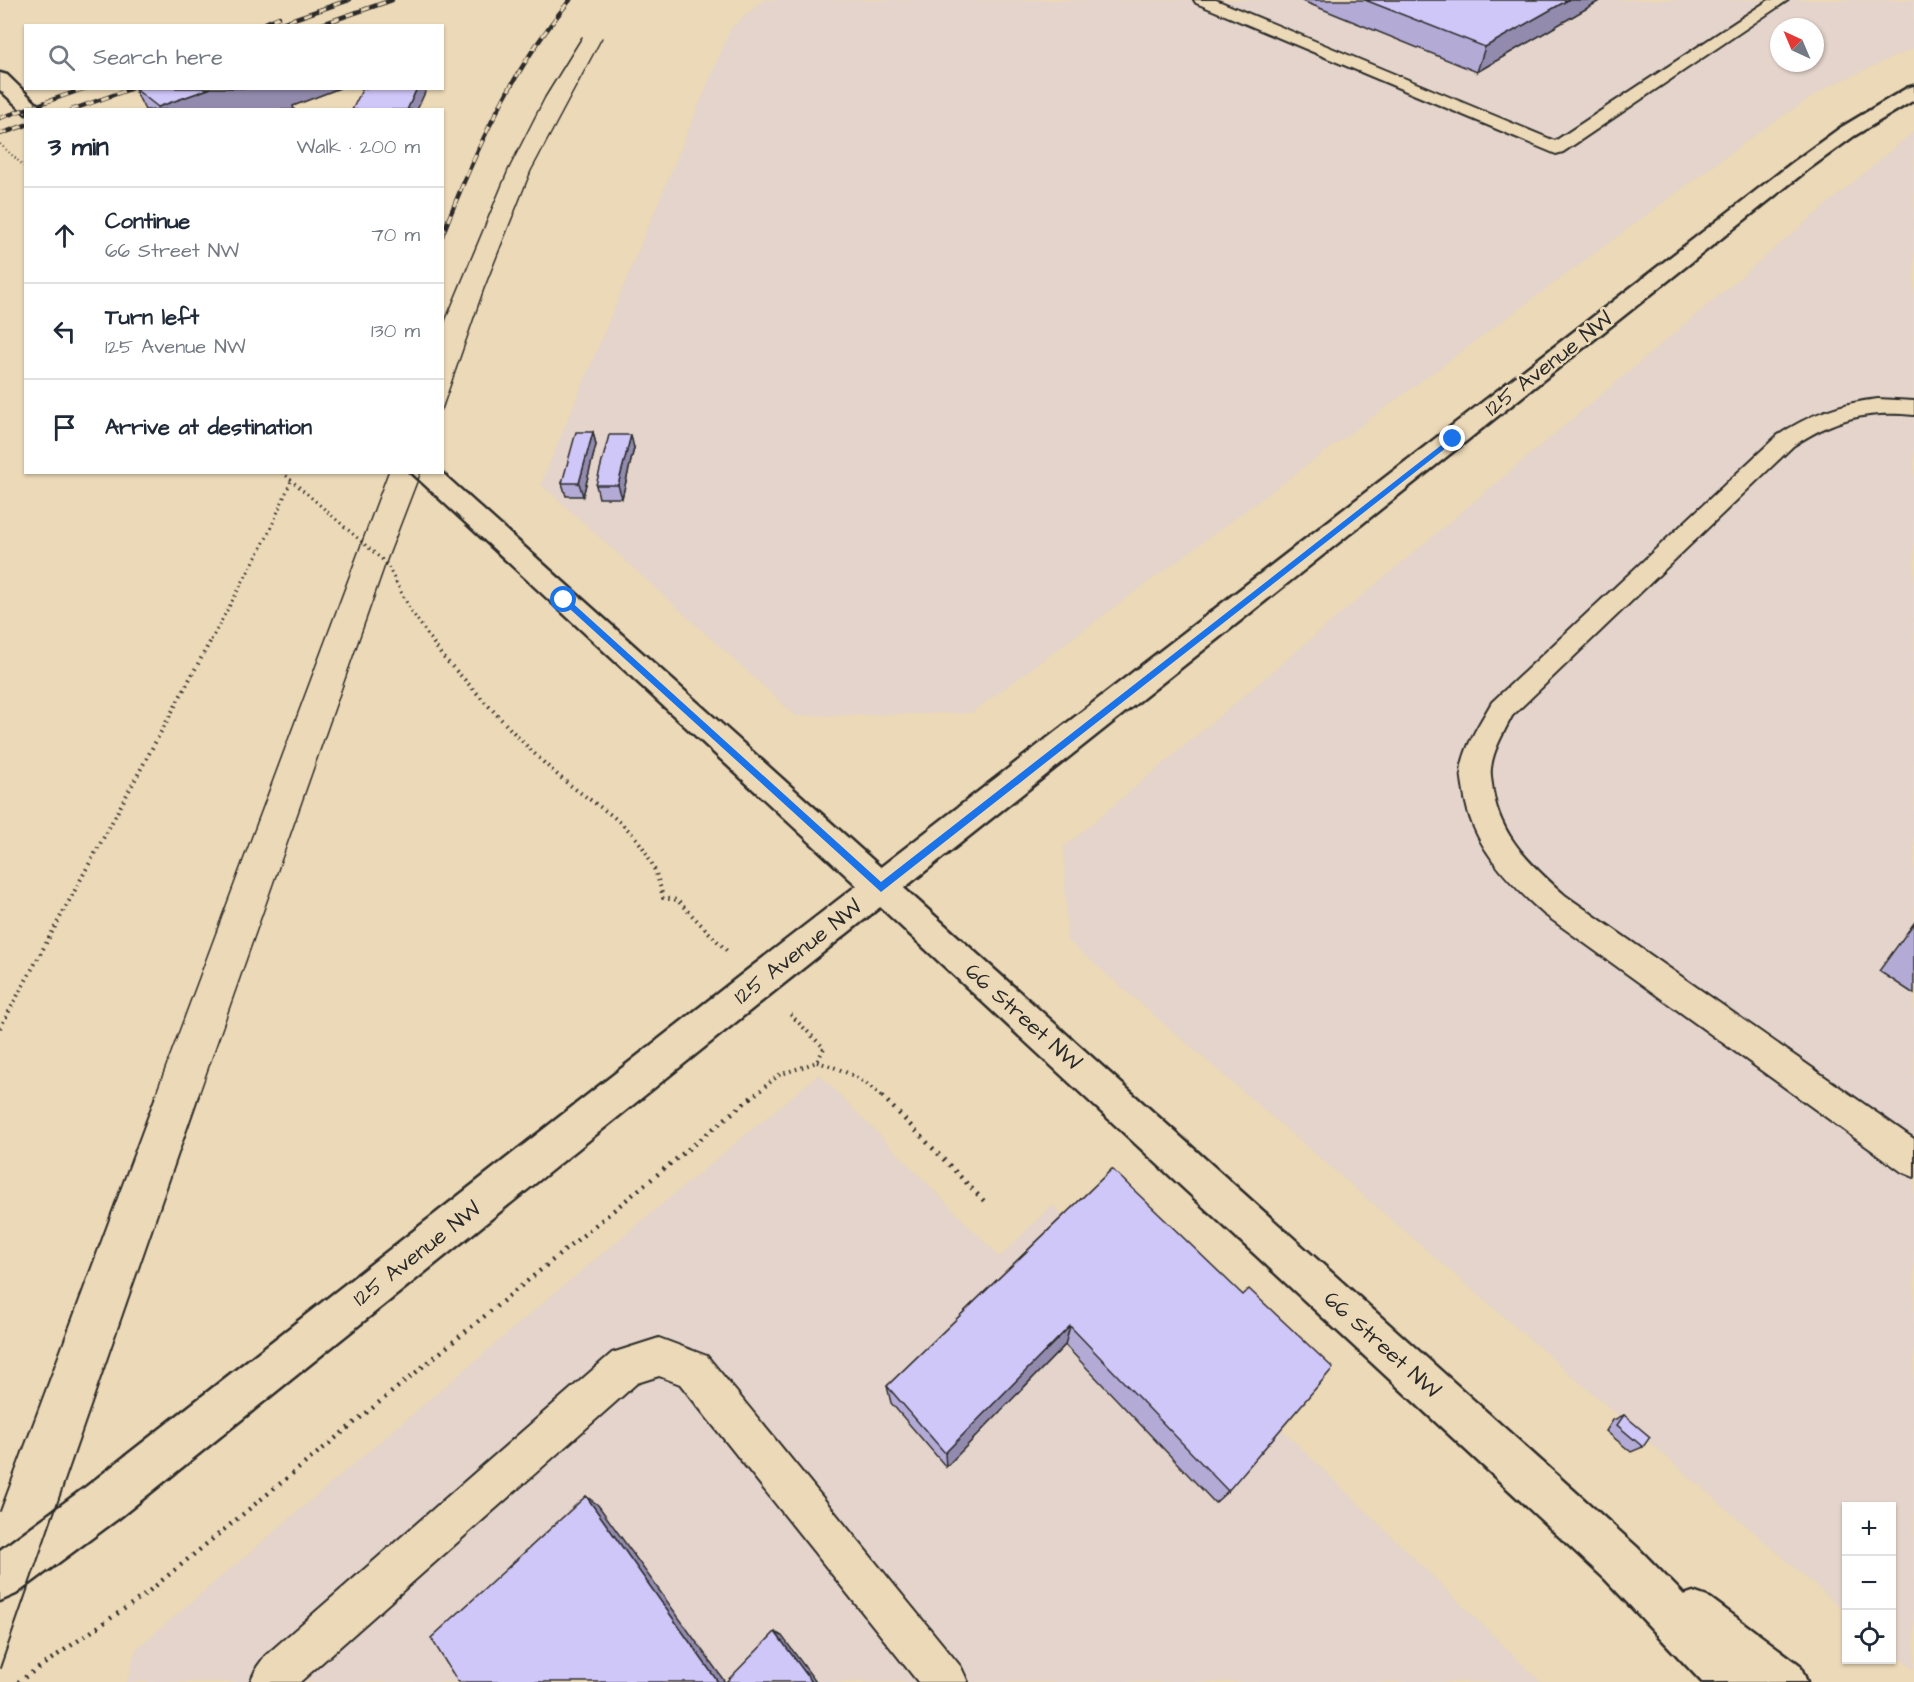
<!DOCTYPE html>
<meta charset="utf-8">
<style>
body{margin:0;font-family:"Architects Daughter",sans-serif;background:#f2f2f3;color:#1f2937}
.controls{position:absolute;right:18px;bottom:18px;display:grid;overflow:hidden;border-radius:0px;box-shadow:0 2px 4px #0004}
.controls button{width:54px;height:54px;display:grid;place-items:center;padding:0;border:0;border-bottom:2px solid #e0e1e3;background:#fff;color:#1f2937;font:30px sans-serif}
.compass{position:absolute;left:1770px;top:18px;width:54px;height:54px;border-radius:50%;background:#fff;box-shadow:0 2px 4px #0004;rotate:316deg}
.stop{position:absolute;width:18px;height:18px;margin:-14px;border:4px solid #1a73e8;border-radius:50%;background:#fff}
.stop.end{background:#1a73e8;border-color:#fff;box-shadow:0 2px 6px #0008}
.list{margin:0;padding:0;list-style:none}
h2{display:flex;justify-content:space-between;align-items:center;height:78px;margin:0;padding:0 24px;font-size:26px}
h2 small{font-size:20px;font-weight:400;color:#747a83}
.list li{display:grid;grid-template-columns:39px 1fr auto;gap:18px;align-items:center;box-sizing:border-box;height:96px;padding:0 24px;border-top:2px solid #e0e1e3}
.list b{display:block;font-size:22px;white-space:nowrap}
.list p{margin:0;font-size:20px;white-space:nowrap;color:#747a83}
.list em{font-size:20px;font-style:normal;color:#747a83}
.icon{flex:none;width:33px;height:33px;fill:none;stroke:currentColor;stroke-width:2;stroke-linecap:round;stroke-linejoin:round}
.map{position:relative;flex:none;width:1914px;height:1682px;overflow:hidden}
.search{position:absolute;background:#fff;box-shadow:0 2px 4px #0004;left:24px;top:24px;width:420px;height:66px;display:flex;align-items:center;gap:15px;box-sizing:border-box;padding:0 21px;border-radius:0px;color:#747a83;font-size:22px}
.panel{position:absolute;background:#fff;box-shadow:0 2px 4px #0004;left:24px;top:108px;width:420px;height:366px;border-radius:0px}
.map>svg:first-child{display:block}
.built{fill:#e4d4cb;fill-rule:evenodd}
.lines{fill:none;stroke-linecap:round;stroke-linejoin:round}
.service-casing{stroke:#2b2b2b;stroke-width:4}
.tertiary-casing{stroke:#2b2b2b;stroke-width:5}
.secondary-casing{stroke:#2b2b2b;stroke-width:5}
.path-far3{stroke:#2b2b2b;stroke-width:2;stroke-dasharray:1 3;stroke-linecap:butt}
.path-far2{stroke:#2b2b2b;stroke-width:3;stroke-dasharray:1.5 4;stroke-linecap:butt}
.path-far1{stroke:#2b2b2b;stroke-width:4;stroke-dasharray:1.5 4.5;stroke-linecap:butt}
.path{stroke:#2b2b2b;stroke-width:4.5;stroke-dasharray:2 6;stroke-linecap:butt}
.service{fill:#ecd9b7;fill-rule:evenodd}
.tertiary{fill:#ecd9b7;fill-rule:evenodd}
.secondary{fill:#ecd9b7;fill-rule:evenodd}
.tram-far1{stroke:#2b2b2b;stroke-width:1.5}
.tram{stroke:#2b2b2b;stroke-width:2}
.rail-casing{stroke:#2b2b2b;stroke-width:4.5}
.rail{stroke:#ecd9b7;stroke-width:3;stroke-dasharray:8;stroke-linecap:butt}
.wall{fill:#b3abd6;stroke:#2b2b2b;stroke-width:1.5}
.shaded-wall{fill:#928bae;stroke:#2b2b2b;stroke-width:1.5}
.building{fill:#d0c7f9;stroke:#2b2b2b;stroke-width:1.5}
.route{fill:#1a73e8}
.labels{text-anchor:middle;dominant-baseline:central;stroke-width:5;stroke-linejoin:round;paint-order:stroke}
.street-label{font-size:22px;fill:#2b2b2b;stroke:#ecd9b7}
</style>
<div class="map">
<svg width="1914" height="1682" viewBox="0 0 1914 1682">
<rect width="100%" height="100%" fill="#ecd9b7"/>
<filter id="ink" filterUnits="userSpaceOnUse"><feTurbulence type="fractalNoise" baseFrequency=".0167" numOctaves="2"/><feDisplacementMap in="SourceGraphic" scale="12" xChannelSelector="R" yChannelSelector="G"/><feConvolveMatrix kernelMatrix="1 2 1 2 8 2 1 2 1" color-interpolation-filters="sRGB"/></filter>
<g filter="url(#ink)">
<g class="built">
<path d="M763,0H1914V48L1829,86L1766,127L971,713L796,716L541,484L731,28ZM1779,27H1815V63H1779Z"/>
<path d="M1914,131V1670L1892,1651V1506H1846V1612L1067,940L1064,847Z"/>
<path d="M819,1074L1000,1257L1052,1205L1541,1682H127L136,1649L556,1292Z"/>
</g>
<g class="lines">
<g class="service-casing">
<g id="service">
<path d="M1194,0H1216L1555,141L1769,0H1788L1563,152L1556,154L1196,3Z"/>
<path d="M1878,399L1914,401V415C1865,410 1834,419 1793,446L1512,716C1504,732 1493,750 1491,768C1490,775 1492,783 1493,791C1500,837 1532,866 1566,896L1914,1139V1177L1902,1172L1544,914C1507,881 1471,844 1464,792C1463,783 1460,774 1462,765C1467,742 1481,721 1492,702L1777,436C1808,415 1840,403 1878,399Z"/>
<path d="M659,1338L707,1356L961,1667L968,1682H918L680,1384L659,1376L637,1383L300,1682H250L257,1667L265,1656L612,1353Z"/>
</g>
</g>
<g class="tertiary-casing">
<path id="tertiary" d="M1914,86V100L1854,136L1806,171L772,993L119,1518L16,1594L0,1601V1550L87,1486L746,971L1792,163L1840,128L1907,88Z"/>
</g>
<g class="secondary-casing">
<g id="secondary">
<path d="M0,73L7,75L43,110H26V114L0,90Z"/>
<path d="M411,472H441L1637,1547L1684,1595L1693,1592L1710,1598L1800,1665L1807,1682H1702L1605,1579Z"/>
</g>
</g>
<path class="path-far3" d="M0,144L26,168"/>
<g class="path-far2">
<path d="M282,472L386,563L410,609L431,640"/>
<path d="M211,640L267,537L291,481"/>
</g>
<g class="path-far1">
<path d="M430,638L442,656C479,694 514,736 553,771C604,816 647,823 663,898L677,900L727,951"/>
<path d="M0,1028L212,638"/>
<path d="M817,1062C842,1069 865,1079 883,1098"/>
<path d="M751,1098L779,1075L817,1062L824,1048L790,1014"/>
</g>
<g class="path">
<path d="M882,1096L987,1204"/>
<path d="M18,1682L143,1596L753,1096"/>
</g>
<use href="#service" class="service"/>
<use href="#tertiary" class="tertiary"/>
<use href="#secondary" class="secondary"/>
<g class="tram-far1">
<path d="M442,328L508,170L545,97L582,37"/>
<path d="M442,410L484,289L531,171L602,38"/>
<path d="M154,1098L388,472"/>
<path d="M198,1098L386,563L421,472"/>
</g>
<g class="tram">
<path d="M0,1511L155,1096"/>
<path d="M0,1668L199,1096"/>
</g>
<g class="rail-casing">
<g id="rail">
<path d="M258,26L279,17"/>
<path d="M273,26L349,0"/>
<path d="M317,26L392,0"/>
<path d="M71,110L133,88"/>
<path d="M0,118L86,88"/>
<path d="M0,134L26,125"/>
<path d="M442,236C475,151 511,71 570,0"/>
</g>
</g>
<use href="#rail" class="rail"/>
</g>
<g class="wall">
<path d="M1300,0H1601L1477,72Z"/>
<path d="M134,88L293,106L294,110H145Z"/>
<path d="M593,432L596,445L583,496H566L562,483Z"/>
<path d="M634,448L622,498H599L596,485Z"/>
<path d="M1914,923V994L1879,971Z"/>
<path d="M1112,1169L1228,1491L1215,1503L1065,1345L946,1467L891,1403L887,1386Z"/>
<path d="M1624,1415L1643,1447L1631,1452L1606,1431L1613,1420Z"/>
</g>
<g class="shaded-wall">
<path d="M1568,0H1601L1477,72L1485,47Z"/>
<path d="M211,88H340L293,106L294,110H159L158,107Z"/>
<path d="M417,88H427L417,110H407Z"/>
<path d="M593,432L596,445L583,496L579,483Z"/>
<path d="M631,435L634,448L622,498L618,485Z"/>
<path d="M1070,1326L1065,1345L946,1467L945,1453Z"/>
<path d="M586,1496L598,1505L725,1682H718Z"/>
<path d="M775,1632L782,1636L816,1682H812Z"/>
</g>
<g class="building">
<path d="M1365,0H1568L1485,47Z"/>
<path d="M134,88H211L158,107Z"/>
<path d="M363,88H417L407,110H352Z"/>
<path d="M576,432H593L579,483H562Z"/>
<path d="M609,435H631L618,485H596Z"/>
<path d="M1112,1169L1243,1295L1249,1289L1333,1368L1228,1491L1070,1326L945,1453L887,1386Z"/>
<path d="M1624,1415L1650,1437L1643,1447L1617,1425Z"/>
<path d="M586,1496L718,1682H458L431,1638Z"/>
<path d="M775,1632L812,1682H726Z"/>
</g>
</g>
<path class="route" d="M1453,436L1457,439L1456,440L881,892L560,600L567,598L881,882Z"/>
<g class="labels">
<g class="street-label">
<text transform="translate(1549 364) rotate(-38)">125 Avenue NW</text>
<text transform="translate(798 952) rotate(-38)">125 Avenue NW</text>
<text transform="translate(1023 1017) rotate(42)">66 Street NW</text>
<text transform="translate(417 1254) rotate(-38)">125 Avenue NW</text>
<text transform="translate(1382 1345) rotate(42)">66 Street NW</text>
</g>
</g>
</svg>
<div class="controls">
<button>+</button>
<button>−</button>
<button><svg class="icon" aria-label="locate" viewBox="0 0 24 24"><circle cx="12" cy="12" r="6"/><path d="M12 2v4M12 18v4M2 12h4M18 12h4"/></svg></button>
</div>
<svg class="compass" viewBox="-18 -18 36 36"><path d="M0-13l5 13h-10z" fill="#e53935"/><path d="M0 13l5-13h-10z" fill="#747a83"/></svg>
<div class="stop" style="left:564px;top:600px"></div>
<div class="stop end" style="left:1453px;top:439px"></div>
<div class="search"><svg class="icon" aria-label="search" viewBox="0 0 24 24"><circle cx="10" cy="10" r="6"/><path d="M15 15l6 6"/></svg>Search here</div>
<section class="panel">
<h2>3 min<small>Walk · 200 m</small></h2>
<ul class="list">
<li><svg class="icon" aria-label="ahead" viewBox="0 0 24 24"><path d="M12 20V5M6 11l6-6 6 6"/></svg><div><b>Continue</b><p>66 Street NW</p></div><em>70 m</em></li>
<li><svg class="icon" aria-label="left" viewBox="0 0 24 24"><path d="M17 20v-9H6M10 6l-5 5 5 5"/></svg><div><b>Turn left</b><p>125 Avenue NW</p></div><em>130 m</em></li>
<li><svg class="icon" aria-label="arrive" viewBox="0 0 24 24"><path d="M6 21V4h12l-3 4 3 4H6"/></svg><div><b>Arrive at destination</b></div></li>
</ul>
</section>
</div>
